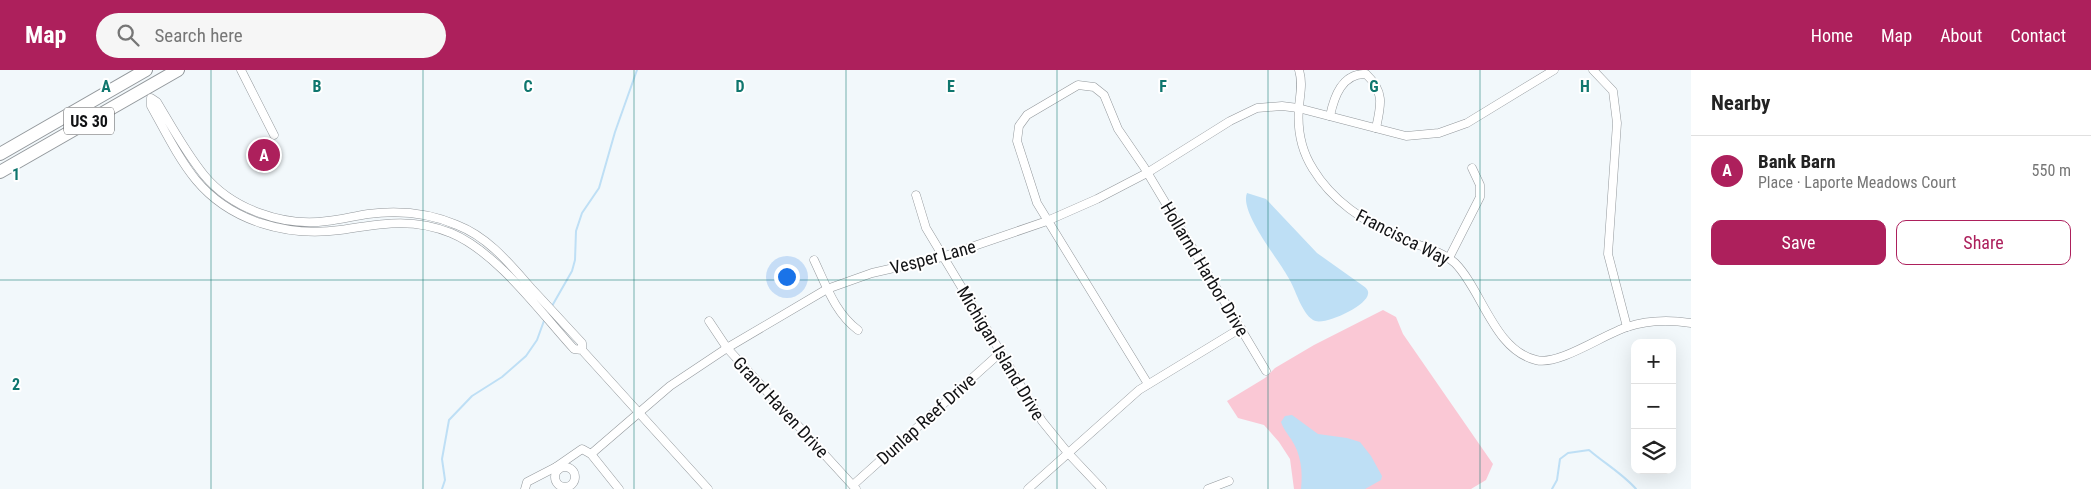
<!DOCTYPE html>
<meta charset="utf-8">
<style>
body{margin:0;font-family:"Roboto Condensed",sans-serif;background:#f6f6f6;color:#222}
.controls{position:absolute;right:15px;bottom:15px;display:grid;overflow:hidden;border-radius:10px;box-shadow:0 5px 20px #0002}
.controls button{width:45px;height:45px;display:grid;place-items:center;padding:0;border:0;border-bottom:1px solid #e0e0e0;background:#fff;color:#222;font:25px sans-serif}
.you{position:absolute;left:786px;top:206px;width:18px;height:18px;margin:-12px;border:4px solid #fff;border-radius:50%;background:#1a73e8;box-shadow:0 0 0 8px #1a73e833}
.badge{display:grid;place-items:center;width:32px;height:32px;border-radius:50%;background:#ad205c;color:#fff;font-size:16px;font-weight:700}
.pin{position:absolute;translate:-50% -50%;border:2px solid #fff;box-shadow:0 1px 5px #0006}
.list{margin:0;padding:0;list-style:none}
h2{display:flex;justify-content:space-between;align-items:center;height:65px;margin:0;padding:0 20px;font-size:21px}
h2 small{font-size:16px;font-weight:400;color:#767676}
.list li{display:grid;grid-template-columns:32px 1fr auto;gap:15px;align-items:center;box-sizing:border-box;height:70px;padding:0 20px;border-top:1px solid #e0e0e0}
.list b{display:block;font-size:19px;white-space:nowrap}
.list p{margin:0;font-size:16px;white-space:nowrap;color:#767676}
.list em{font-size:16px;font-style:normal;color:#767676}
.actions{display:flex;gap:10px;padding:15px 20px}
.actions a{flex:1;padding:11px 0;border:1px solid #ad205c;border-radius:10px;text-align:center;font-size:18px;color:#ad205c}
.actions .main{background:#ad205c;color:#fff}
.icon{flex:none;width:28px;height:28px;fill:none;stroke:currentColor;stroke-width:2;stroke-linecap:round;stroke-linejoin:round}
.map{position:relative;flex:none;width:1691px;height:419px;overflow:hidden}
header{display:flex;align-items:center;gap:30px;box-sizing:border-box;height:70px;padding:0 25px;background:#ad205c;color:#fff}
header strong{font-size:24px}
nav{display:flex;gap:28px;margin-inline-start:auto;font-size:18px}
.search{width:350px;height:45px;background:#f6f6f6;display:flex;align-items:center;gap:12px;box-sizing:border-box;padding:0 18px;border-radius:28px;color:#767676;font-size:19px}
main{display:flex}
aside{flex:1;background:#fff}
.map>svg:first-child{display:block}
.green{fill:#fac8d5}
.water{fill:#bedff5}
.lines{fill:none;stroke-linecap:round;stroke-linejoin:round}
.stream{stroke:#bedff5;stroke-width:2}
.street-casing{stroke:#93989c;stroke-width:9}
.primary-casing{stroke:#93989c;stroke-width:14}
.street{stroke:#fff;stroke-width:8}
.primary{stroke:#fff;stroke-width:12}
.grid{fill:none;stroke:#0f766e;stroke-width:1;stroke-opacity:0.55}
.labels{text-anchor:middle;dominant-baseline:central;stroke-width:4;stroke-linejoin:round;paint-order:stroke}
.shield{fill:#fff;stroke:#58595a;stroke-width:1}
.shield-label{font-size:16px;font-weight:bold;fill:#111214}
.street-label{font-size:18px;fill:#111214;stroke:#fff}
.grid-label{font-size:16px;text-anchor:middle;font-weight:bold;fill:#0f766e;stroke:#fff;stroke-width:4;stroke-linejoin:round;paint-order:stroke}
</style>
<header>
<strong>Map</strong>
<div class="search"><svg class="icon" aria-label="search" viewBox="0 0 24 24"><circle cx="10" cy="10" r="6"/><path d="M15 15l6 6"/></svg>Search here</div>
<nav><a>Home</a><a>Map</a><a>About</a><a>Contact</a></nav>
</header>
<main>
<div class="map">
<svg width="1691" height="419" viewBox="0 0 1691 419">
<rect width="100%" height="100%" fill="#f2f8fb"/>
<path class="green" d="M1383,240L1396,247L1403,264L1493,394L1486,410L1471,419H1294L1290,389L1279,372L1264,355L1238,348L1227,331L1265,308L1275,298L1314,275Z"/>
<g class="water">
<path d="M1247,123L1266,129L1317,183L1362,215C1365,217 1369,220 1368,224C1367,236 1323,257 1313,250C1301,242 1296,220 1288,207C1279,190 1239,142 1247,123Z"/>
<path d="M1292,345L1318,364L1347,368L1360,372L1371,386L1382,406L1381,410L1365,419H1301C1303,401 1301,384 1291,369C1287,363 1284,360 1281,352L1285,346Z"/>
</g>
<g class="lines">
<g class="stream">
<path d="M552,236L572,201L575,190L576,161L582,143L599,118L615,62L637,0"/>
<path d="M442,419L445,410L442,389L449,350L472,326L502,307L526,286L537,270L545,248"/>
<path d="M1552,419L1557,410L1560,389L1568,383L1589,380C1604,393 1623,404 1636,419"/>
</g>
<g class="street-casing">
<g id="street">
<path d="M241,0L274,65"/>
<path d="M1299,0C1303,13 1300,24 1299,37C1297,60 1301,80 1313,99C1334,134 1371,156 1407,171C1424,177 1441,181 1455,193C1482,220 1494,280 1536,290C1559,296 1604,264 1627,257C1648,250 1670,250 1691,253"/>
<path d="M1593,0L1613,21L1617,53L1608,184L1627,257"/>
<path d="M1330,46C1334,27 1342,3 1366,4C1385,22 1381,35 1376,58"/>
<path d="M916,125L926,158L1042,351L1068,383L1102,419"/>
<path d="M1449,188L1480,127V115L1472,98"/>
<path d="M814,190C826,215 835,243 858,260"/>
<path d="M709,251L727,278L856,419"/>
<path d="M582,280L574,279C541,243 497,182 451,163C412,147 380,154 340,160C288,167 231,152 196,110C178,88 165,61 151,36V28L157,32C172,57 186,83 204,105C232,139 283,157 327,151C340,150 354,146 368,144C398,140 429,143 457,155C488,167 509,193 531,218C548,236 565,255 582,273V280L708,419"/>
<path d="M1148,314L1037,133L1017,71L1019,56L1027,45L1078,15L1094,17L1104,25L1118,59L1144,97L1266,301"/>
<path d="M591,384L670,316L727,278L827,219L872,203L942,187L1047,151L1097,129L1147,103L1230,51L1257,38L1282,36L1298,38L1406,66L1439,63L1467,53L1554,0"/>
<circle cx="565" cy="407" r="10"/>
<path d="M558,400L556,397L582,379L591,384L619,419"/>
<path d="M853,415L1000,283"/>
<path d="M525,419L527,412L556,397"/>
<path d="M1028,419L1139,320L1241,258"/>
<path d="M1208,419L1229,411"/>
</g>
</g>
<g class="primary-casing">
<g id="primary">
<path d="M0,84L146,0"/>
<path d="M0,102L178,0"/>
</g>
</g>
<use href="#street" class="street"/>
<use href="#primary" class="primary"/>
</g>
<path class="grid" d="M211,0V419M423,0V419M634,0V419M846,0V419M1057,0V419M1268,0V419M1480,0V419M0,210H1691"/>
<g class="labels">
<rect class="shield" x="64" y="37.5" width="50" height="27" rx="4"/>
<g class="shield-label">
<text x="89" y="51">US 30</text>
</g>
<g class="street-label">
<text transform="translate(1403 167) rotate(27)">Francisca Way</text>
<text transform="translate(933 187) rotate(-15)">Vesper Lane</text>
<text transform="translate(1205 199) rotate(59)">Hollarnd Harbor Drive</text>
<text transform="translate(1001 283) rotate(59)">Michigan Island Drive</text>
<text transform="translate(781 337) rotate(47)">Grand Haven Drive</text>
<text transform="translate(926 349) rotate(-42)">Dunlap Reef Drive</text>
</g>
</g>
<g class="grid-label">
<text x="106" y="22">A</text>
<text x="317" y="22">B</text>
<text x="528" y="22">C</text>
<text x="740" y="22">D</text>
<text x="951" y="22">E</text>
<text x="1163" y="22">F</text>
<text x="1374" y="22">G</text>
<text x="1585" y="22">H</text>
<text x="16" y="110">1</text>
<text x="16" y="320">2</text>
</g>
</svg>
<div class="controls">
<button>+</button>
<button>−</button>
<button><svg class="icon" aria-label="layers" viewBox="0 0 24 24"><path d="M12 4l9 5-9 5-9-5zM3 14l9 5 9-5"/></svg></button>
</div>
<div class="you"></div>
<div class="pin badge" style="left:264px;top:85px">A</div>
</div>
<aside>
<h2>Nearby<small></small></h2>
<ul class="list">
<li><span class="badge">A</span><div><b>Bank Barn</b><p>Place · Laporte Meadows Court</p></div><em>550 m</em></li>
</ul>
<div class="actions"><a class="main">Save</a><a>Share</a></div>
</aside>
</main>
